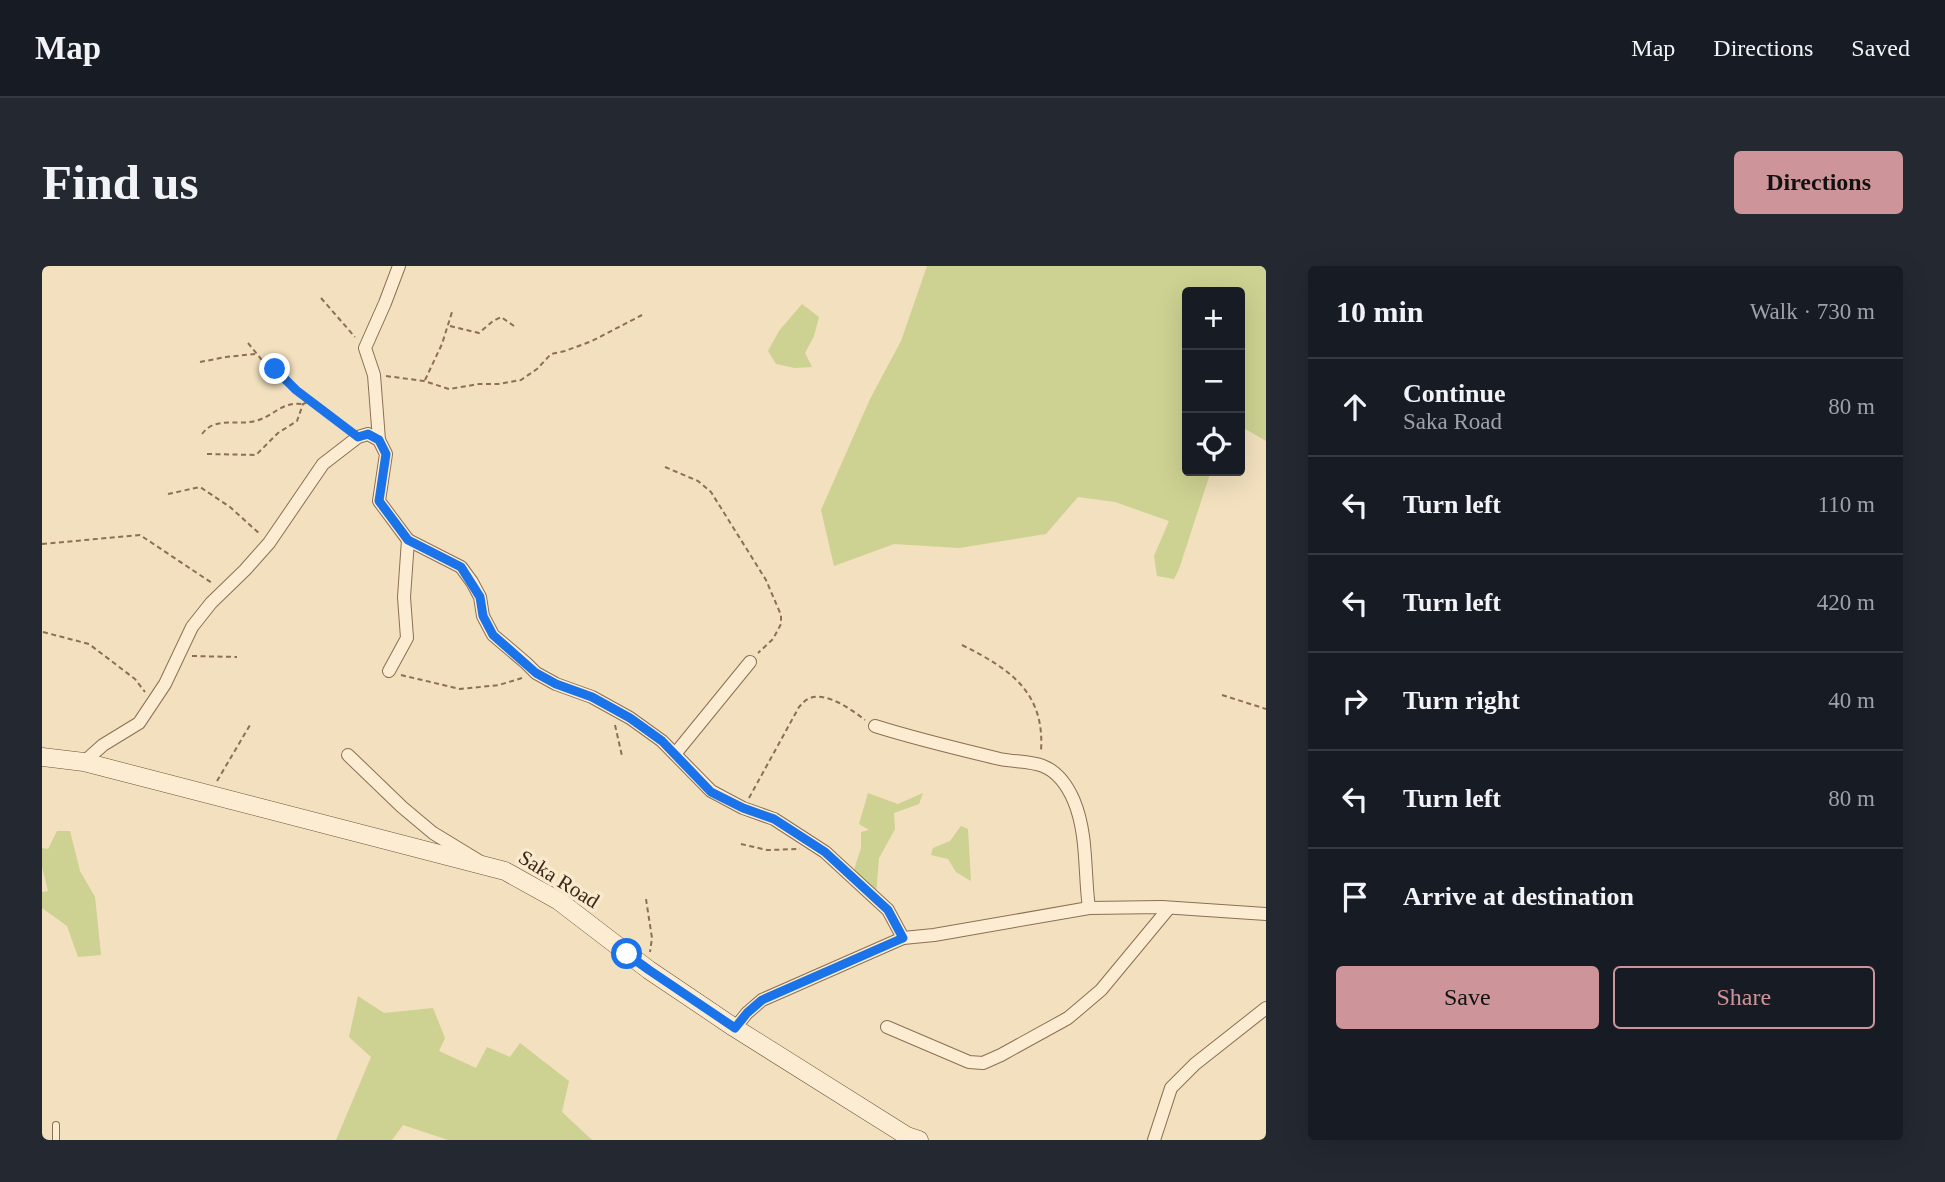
<!DOCTYPE html>
<meta charset="utf-8">
<style>
body{margin:0;font-family:Georgia,serif;background:#242831;color:#f1f3f6}
.controls{position:absolute;right:21px;top:21px;display:grid;overflow:hidden;border-radius:7px;box-shadow:0 7px 28px #0002}
.controls button{width:63px;height:63px;display:grid;place-items:center;padding:0;border:0;border-bottom:2px solid #363941;background:#171b24;color:#f1f3f6;font:35px sans-serif}
.stop{position:absolute;width:21px;height:21px;margin:-16px;border:5px solid #1a73e8;border-radius:50%;background:#fff}
.stop.end{background:#1a73e8;border-color:#fff;box-shadow:0 2px 7px #0008}
.list{margin:0;padding:0;list-style:none}
h2{display:flex;justify-content:space-between;align-items:center;height:91px;margin:0;padding:0 28px;font-size:30px}
h2 small{font-size:23px;font-weight:400;color:#9ea1a6}
.list li{display:grid;grid-template-columns:46px 1fr auto;gap:21px;align-items:center;box-sizing:border-box;height:98px;padding:0 28px;border-top:2px solid #363941}
.list b{display:block;font-size:26px;white-space:nowrap}
.list p{margin:0;font-size:23px;white-space:nowrap;color:#9ea1a6}
.list em{font-size:23px;font-style:normal;color:#9ea1a6}
.actions{display:flex;gap:14px;padding:21px 28px}
.actions a{flex:1;padding:16px 0;border:2px solid #cd9499;border-radius:7px;text-align:center;font-size:24px;color:#cd9499}
.actions .main{background:#cd9499;color:#111}
.icon{flex:none;width:38px;height:38px;fill:none;stroke:currentColor;stroke-width:2;stroke-linecap:round;stroke-linejoin:round}
.map{position:relative;flex:none;width:1224px;height:874px;overflow:hidden;border-radius:7px}
header{display:flex;align-items:center;gap:42px;box-sizing:border-box;height:98px;padding:0 35px;background:#171b24;border-bottom:2px solid #363941}
header strong{font-size:33px}
nav{display:flex;gap:38px;margin-inline-start:auto;font-size:24px}
.intro{display:flex;align-items:center;justify-content:space-between;box-sizing:border-box;height:168px;padding:0 42px}
h1{margin:0;font-size:49px}
.button{padding:18px 32px;border-radius:7px;background:#cd9499;color:#111;font-size:24px;font-weight:700}
main{display:flex;gap:42px;padding:0 42px}
aside{flex:1;background:#171b24;border-radius:7px;box-shadow:0 7px 28px #0002}
.map>svg:first-child{display:block}
.green{fill:#cdd191}
.lines{fill:none;stroke-linecap:round;stroke-linejoin:round}
.lane-casing{stroke:#8c6f55;stroke-width:8}
.street-casing{stroke:#8c6f55;stroke-width:14}
.secondary-casing{stroke:#6e5038;stroke-width:19}
.path{stroke:#8c6f55;stroke-width:2;stroke-dasharray:5 3.5;stroke-linecap:butt}
.lane{stroke:#fcedd2;stroke-width:6}
.street{stroke:#fcedd2;stroke-width:12}
.secondary{stroke:#fcedd2;stroke-width:18}
.route{stroke:#1a73e8;stroke-width:9}
.labels{text-anchor:middle;dominant-baseline:central;stroke-width:7;stroke-linejoin:round;paint-order:stroke}
.street-label{font-size:21px;fill:#3a281b;stroke:#f9eace}
</style>
<header>
<strong>Map</strong>
<nav><a>Map</a><a>Directions</a><a>Saved</a></nav>
</header>
<div class="intro"><h1>Find us</h1><a class="button">Directions</a></div>
<main>
<div class="map">
<svg width="1224" height="874" viewBox="0 0 1224 874">
<rect width="100%" height="100%" fill="#f2e0be"/>
<g class="green">
<path d="M885,0H1224V175L1198,160V26H1145V205H1169L1137,303L1132,313L1115,310L1112,290L1127,255L1073,236L1036,231L1004,268L917,282L852,278L792,300L779,244L828,133L859,75Z"/>
<path d="M760,38L777,51L772,70L763,87L770,101L753,102L734,98L726,85L737,65Z"/>
<path d="M826,527L856,538L881,527L877,538L852,547L853,563L837,592L834,629L811,607L819,582V566L827,564L817,558Z"/>
<path d="M919,560L926,563L929,615L914,606L906,593L889,589L891,582L908,575Z"/>
<path d="M15,565H28L38,605L53,631L59,689L36,691L25,660L0,642V626L6,625L0,601V582L6,583Z"/>
<path d="M316,730L342,747L391,742L403,772L397,785L434,802L445,781L468,791L478,777L527,815L520,846L550,874H406L361,859L350,874H294L329,791L307,771Z"/>
</g>
<g class="lines">
<g class="lane-casing">
<path id="lane" d="M14,859V874"/>
</g>
<g class="street-casing">
<g id="street">
<path d="M337,174L332,109L323,82L343,37L357,0"/>
<path d="M366,274L419,301L430,316L438,331L441,350L451,369L484,397L494,407L514,418L550,431L588,452L620,475L669,525L701,542L732,553L783,586L846,644L861,672"/>
<path d="M833,460C874,473 916,483 958,493C972,496 988,495 1001,500C1016,506 1026,521 1032,535C1046,569 1042,607 1047,642"/>
<path d="M633,488L708,396"/>
<path d="M306,489L360,541L391,567L437,595"/>
<path d="M42,496L61,479L97,457L123,418L150,361L169,337L203,304L227,277L281,198L316,171L326,168L337,174L344,188L337,235L366,274L362,331L365,372L347,405"/>
<path d="M845,761L927,796L941,797L959,789L1026,752L1059,724L1127,642"/>
<path d="M693,762L705,747L720,734L861,672L892,669L1047,642L1120,641L1224,648"/>
<path d="M1112,874L1129,822L1153,798L1224,742"/>
</g>
</g>
<g class="secondary-casing">
<path id="secondary" d="M0,491L42,496L463,605L517,635L607,704L693,762L865,870L877,874"/>
</g>
<g class="path">
<path d="M279,32L313,71"/>
<path d="M408,60L437,67L451,55L459,51L472,60"/>
<path d="M206,77L219,93L254,124L307,164"/>
<path d="M158,96L184,91L213,88"/>
<path d="M344,110L382,115L407,123L437,118H456L479,114L495,103L509,88L523,85L550,75L600,49"/>
<path d="M383,114L400,78L410,46"/>
<path d="M160,168C173,150 195,160 213,155C231,151 240,135 260,138"/>
<path d="M165,188L214,189L236,167L255,155L261,138L266,136"/>
<path d="M623,201L656,215L669,226L724,314L739,349V358L731,373L716,387"/>
<path d="M126,228L158,221L188,241L219,269"/>
<path d="M0,278L98,269L170,317"/>
<path d="M1,366L47,378L93,413L103,426"/>
<path d="M920,379C968,403 1003,426 999,485"/>
<path d="M150,390L195,391"/>
<path d="M359,409L418,423L457,419L480,412"/>
<path d="M1180,429L1224,443"/>
<path d="M573,459L580,490"/>
<path d="M175,515L208,459"/>
<path d="M707,532L757,441C760,438 762,435 766,433C783,424 810,444 823,454"/>
<path d="M699,578L725,584L758,583"/>
<path d="M604,633L610,672L608,686"/>
</g>
<use href="#lane" class="lane"/>
<use href="#street" class="street"/>
<use href="#secondary" class="secondary"/>
</g>
<g class="lines">
<path class="route" d="M233,103L254,124L316,171L326,168L337,174L344,188L337,235L366,274L419,301L438,331L441,350L451,369L494,407L514,418L550,431L588,452L620,475L669,526L701,542L732,553L783,586L846,644L861,672L720,734L705,747L693,762L607,704L585,688"/>
</g>
<g class="labels">
<g class="street-label">
<text transform="translate(517 613) rotate(32)">Saka Road</text>
</g>
</g>
</svg>
<div class="controls">
<button>+</button>
<button>−</button>
<button><svg class="icon" aria-label="locate" viewBox="0 0 24 24"><circle cx="12" cy="12" r="6"/><path d="M12 2v4M12 18v4M2 12h4M18 12h4"/></svg></button>
</div>
<div class="stop" style="left:585px;top:688px"></div>
<div class="stop end" style="left:233px;top:103px"></div>
</div>
<aside>
<h2>10 min<small>Walk · 730 m</small></h2>
<ul class="list">
<li><svg class="icon" aria-label="ahead" viewBox="0 0 24 24"><path d="M12 20V5M6 11l6-6 6 6"/></svg><div><b>Continue</b><p>Saka Road</p></div><em>80 m</em></li>
<li><svg class="icon" aria-label="left" viewBox="0 0 24 24"><path d="M17 20v-9H6M10 6l-5 5 5 5"/></svg><div><b>Turn left</b></div><em>110 m</em></li>
<li><svg class="icon" aria-label="left" viewBox="0 0 24 24"><path d="M17 20v-9H6M10 6l-5 5 5 5"/></svg><div><b>Turn left</b></div><em>420 m</em></li>
<li><svg class="icon" aria-label="right" viewBox="0 0 24 24"><path d="M7 20v-9h11M14 6l5 5-5 5"/></svg><div><b>Turn right</b></div><em>40 m</em></li>
<li><svg class="icon" aria-label="left" viewBox="0 0 24 24"><path d="M17 20v-9H6M10 6l-5 5 5 5"/></svg><div><b>Turn left</b></div><em>80 m</em></li>
<li><svg class="icon" aria-label="arrive" viewBox="0 0 24 24"><path d="M6 21V4h12l-3 4 3 4H6"/></svg><div><b>Arrive at destination</b></div></li>
</ul>
<div class="actions"><a class="main">Save</a><a>Share</a></div>
</aside>
</main>
